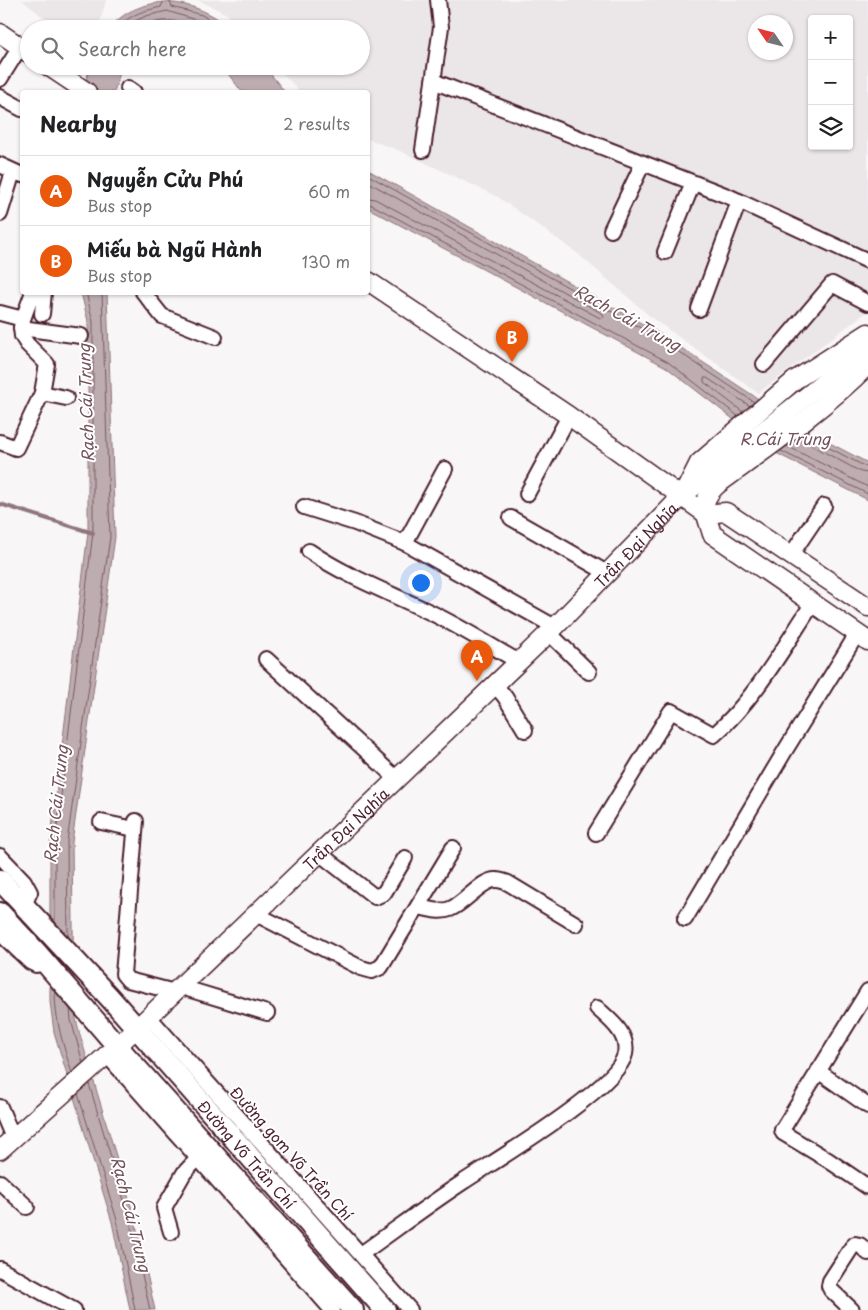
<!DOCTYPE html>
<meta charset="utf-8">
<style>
body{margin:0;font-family:"Playpen Sans",sans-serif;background:#f2f2f2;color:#202124}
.controls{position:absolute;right:15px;top:15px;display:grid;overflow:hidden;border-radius:5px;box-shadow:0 1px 4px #0004}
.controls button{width:45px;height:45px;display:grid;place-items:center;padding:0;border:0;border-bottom:1px solid #e0e0e0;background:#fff;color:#202124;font:25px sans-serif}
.compass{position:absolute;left:748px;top:15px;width:45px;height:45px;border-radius:50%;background:#fff;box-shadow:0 1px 4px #0004;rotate:305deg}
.you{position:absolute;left:420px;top:582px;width:18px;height:18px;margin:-12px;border:4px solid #fff;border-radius:50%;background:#1a73e8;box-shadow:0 0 0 8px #1a73e833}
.badge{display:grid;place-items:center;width:32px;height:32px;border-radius:50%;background:#ea580c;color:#fff;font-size:16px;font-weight:700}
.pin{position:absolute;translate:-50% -41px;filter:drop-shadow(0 1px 2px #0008)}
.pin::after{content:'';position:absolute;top:26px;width:18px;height:15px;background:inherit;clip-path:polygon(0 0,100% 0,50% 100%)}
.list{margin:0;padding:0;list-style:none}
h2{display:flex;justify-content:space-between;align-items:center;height:65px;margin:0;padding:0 20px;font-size:21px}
h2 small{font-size:16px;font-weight:400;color:#757577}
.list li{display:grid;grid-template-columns:32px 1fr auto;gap:15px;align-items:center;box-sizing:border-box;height:70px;padding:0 20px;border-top:1px solid #e0e0e0}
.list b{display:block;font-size:19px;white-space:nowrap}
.list p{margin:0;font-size:16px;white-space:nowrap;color:#757577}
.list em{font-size:16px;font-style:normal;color:#757577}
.icon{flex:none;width:28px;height:28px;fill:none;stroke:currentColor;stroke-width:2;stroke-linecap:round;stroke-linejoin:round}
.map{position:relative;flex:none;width:868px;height:1310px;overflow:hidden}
.search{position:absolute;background:#fff;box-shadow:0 1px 4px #0004;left:20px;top:20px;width:350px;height:55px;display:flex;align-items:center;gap:12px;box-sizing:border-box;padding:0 18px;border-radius:28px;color:#757577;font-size:19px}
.panel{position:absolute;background:#fff;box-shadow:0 1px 4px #0004;left:20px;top:90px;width:350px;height:205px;border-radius:5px}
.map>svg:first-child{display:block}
.built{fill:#ebe6e8;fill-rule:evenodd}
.water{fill:#bdadb0;stroke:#8f747b}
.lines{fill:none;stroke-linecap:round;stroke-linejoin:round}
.shore{stroke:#785860;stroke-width:1}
.stream{stroke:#8f747b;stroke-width:4}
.minor-casing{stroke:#4a1f2b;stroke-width:18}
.major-casing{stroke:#4a1f2b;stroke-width:21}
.highway-casing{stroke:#4a1f2b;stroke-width:24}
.minor{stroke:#fff;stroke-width:14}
.major{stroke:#fff;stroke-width:18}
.highway{stroke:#fff;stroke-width:20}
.labels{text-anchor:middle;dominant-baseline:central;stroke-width:4;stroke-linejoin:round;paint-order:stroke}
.street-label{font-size:15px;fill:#4a1f2b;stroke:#fff}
.water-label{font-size:16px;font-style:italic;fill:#72515a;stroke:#fff}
</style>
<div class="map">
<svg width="868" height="1310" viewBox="0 0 868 1310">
<rect width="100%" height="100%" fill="#f8f6f7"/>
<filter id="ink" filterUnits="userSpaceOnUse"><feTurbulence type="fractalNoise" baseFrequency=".02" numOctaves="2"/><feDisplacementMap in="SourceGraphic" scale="10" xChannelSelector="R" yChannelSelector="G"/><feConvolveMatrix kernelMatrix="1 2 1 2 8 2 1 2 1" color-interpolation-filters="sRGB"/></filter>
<g filter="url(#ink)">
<g class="built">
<path d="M22,0H106L98,29H58Z"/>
<path d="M198,0H868V311L758,393L652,318L577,253L498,197L398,150L368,139V92H300L276,66H361V29H240L227,14ZM812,19H849V146H812ZM756,22H786V52H756Z"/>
</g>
<g class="water">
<path d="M163,2C189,3 212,12 231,29H109C124,11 141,5 163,2Z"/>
<path d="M90,66H122L114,92H83Z"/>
<path d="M222,66H264L285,92H242Z"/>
<path d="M368,170L657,332L807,431L868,463V500L778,454L666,367L368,208Z"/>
<path d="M107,292L115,537L72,842L74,1005L76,1019L80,1035L134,1216L155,1310H130L112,1222L54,1032L50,1002V845L88,532V321L81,293Z"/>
</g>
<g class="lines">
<g class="shore">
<path d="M169,0L172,7L202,15L223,29"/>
<path d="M116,29C133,13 140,12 161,7L164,0"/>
<path d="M125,29L133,22L146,16L167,11L199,21L212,29"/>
<path d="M137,29C160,18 174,18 197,29"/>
<path d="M368,175L655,336L754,402"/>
<path d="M368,182L603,314L604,317L600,318L375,199L368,198"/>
<path d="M368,204L372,205L668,362L738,416"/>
<path d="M743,412L704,382V378H707L750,406"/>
<path d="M803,434L864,466L868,467"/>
<path d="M798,438L861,472L868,473"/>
<path d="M787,446L868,487"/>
<path d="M781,451L868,494"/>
<path d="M55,923V845L93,532V322L86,292"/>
<path d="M68,937L67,842L110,537L102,292"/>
<path d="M55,992C55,1020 63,1045 72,1073"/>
<path d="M70,1008L71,1020L83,1063"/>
<path d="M89,1084L129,1217L150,1310"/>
<path d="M78,1094L117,1220L135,1310"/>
</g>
<path class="stream" d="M0,504L93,533"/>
<g class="minor-casing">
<g id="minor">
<path d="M0,79L20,47"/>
<path d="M433,81L730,197L868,261"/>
<path d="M128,88L134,92"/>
<path d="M0,97L22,109"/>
<path d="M423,150L441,27L438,0"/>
<path d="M0,165L22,175"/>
<path d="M0,214L13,172"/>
<path d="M611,230L643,163"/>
<path d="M665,252L693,183"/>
<path d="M143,292L162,316L215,337"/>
<path d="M699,309L739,201"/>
<path d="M0,313L23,319"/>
<path d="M42,314L44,292"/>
<path d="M21,328L81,336"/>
<path d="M764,364L832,284L868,303"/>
<path d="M42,393L66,398"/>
<path d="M0,442L16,448L42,393L47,364L27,344L22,336L21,328L23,319L33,292"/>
<path d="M527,494L569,416"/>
<path d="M304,507L355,523L405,543L555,627"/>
<path d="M511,518L607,573"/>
<path d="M405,543L445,469"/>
<path d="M309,551C344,575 383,590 421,608C455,623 487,644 519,662"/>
<path d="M791,555L824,506"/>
<path d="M549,633L589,672"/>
<path d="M266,659L397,779"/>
<path d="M495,685L505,697L525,730"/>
<path d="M136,821L123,974L128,980L175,992"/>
<path d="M101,822L135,829"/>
<path d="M596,833L671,711L714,735C755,699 783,648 813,603"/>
<path d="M319,853L375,897L384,893L405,858"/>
<path d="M0,856L24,881L30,892L24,905"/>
<path d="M419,907C428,909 440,913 450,909C465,904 482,878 497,880C500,880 505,882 508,883L576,924"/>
<path d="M256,914L361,968L372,971L381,967L453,848"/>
<path d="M685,919L786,749L857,634"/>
<path d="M0,933L30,962L36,965L46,963"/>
<path d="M181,987L267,1013"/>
<path d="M868,991L782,1130L783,1133L828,1160L868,1187"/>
<path d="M149,1017L410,1310"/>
<path d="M107,1055L332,1310"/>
<path d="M818,1071L868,1106"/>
<path d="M0,1107L13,1138"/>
<path d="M0,1182L27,1207"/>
<path d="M171,1232L164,1208L184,1173L204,1152"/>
<path d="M361,1254C395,1230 428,1205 463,1182C496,1160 618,1088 625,1054C629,1034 610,1020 597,1008"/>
<path d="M0,1269L74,1310"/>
<path d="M852,1310L831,1290L829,1286L830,1281L852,1247L855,1244L860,1245L868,1253"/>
</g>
</g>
<g class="major-casing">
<g id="major">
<path d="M0,33L29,53"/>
<path d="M48,66L87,92"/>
<path d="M368,281L569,416L706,514L726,512L868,607"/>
<path d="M718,484C698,503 705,510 712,534L868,641"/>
<path d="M709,487L718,484C770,446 823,410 868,365"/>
<path d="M686,489L699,463L795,380L868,333"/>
<path id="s1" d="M0,1150L137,1028L555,627L682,496L868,347"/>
</g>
</g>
<g class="highway-casing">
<g id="highway">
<path id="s2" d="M0,880L110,998L385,1310"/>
<path d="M0,913L37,953L117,1046L353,1310"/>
</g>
</g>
<use href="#minor" class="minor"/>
<use href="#major" class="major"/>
<use href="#highway" class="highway"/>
</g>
</g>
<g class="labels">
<g class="street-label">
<text stroke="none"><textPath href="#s1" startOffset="878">Trần Đại Nghĩa</textPath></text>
<text stroke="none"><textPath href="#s1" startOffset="472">Trần Đại Nghĩa</textPath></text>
<text transform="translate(292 1153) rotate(48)">Đường gom Võ Trần Chí</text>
<text stroke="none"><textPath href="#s2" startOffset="369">Đường Võ Trần Chí</textPath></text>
</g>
<g class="water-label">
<text transform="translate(628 317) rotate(29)">Rạch Cái Trung</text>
<text transform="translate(85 403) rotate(-92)">Rạch Cái Trung</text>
<text x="785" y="438">R.Cái Trung</text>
<text transform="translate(55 804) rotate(-84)">Rạch Cái Trung</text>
<text transform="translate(132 1214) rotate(76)">Rạch Cái Trung</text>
</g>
</g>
</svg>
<div class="controls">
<button>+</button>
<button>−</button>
<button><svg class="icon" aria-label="layers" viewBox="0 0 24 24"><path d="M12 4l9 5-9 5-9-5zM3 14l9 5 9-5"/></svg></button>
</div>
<svg class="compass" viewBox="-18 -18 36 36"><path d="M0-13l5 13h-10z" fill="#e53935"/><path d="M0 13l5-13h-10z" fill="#757577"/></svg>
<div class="you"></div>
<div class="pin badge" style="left:477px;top:681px">A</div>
<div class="pin badge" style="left:512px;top:362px">B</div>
<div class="search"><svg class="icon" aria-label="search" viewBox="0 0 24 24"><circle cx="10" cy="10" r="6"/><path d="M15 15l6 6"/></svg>Search here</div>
<section class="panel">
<h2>Nearby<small>2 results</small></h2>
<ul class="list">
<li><span class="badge">A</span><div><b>Nguyễn Cửu Phú</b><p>Bus stop</p></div><em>60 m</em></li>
<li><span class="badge">B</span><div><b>Miếu bà Ngũ Hành</b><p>Bus stop</p></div><em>130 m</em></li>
</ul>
</section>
</div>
